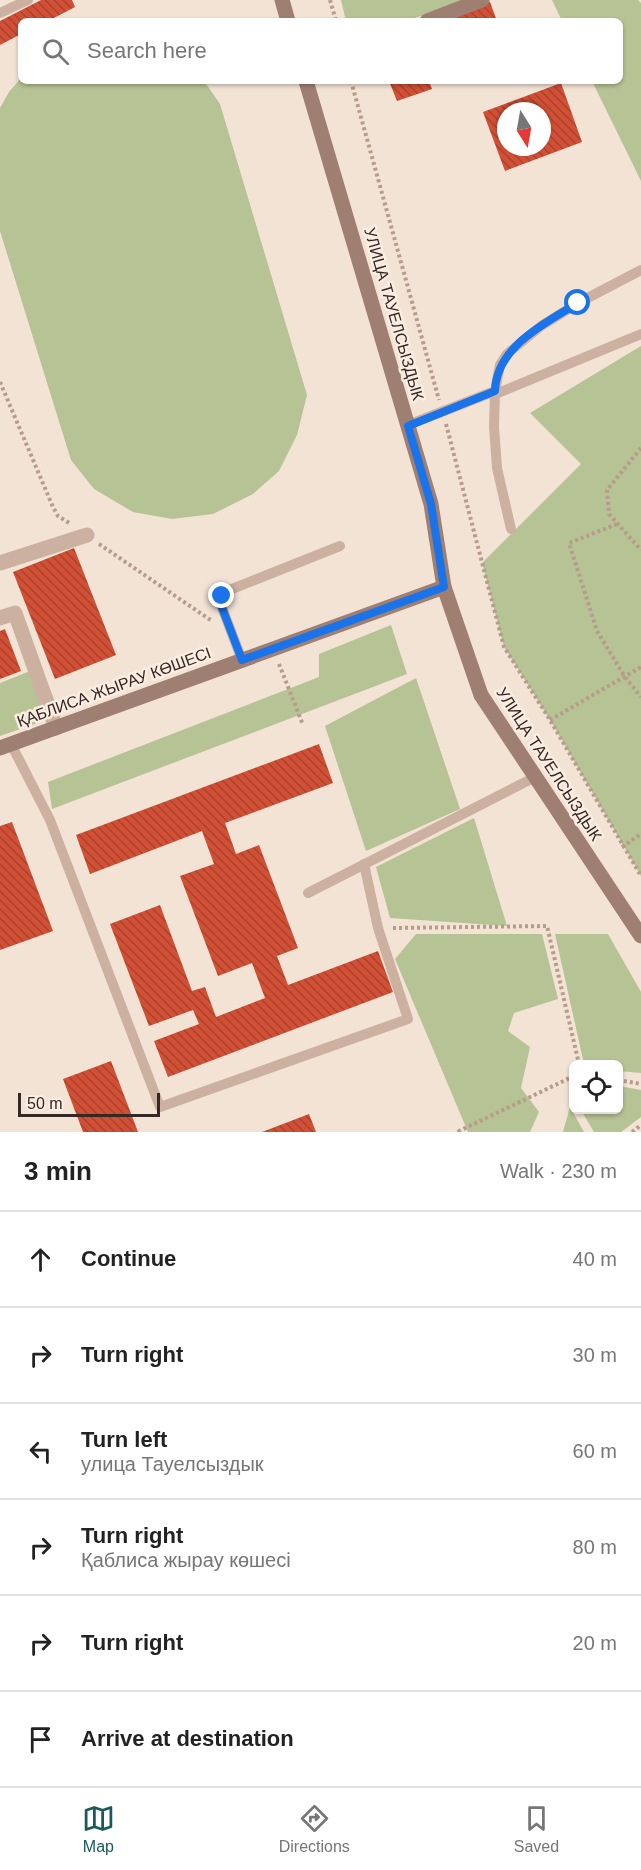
<!DOCTYPE html>
<meta charset="utf-8">
<style>
body{margin:0;font-family:Arial,sans-serif;background:#f2f2f2;color:#222}
.controls{position:absolute;right:18px;bottom:18px;display:grid;overflow:hidden;border-radius:9px;box-shadow:0 2px 4px #0004}
.controls button{width:54px;height:54px;display:grid;place-items:center;padding:0;border:0;border-bottom:2px solid #e0e0e0;background:#fff;color:#222;font:30px sans-serif}
.compass{position:absolute;left:497px;top:102px;width:54px;height:54px;border-radius:50%;background:#fff;box-shadow:0 2px 4px #0004;rotate:169deg}
.scale{position:absolute;left:18px;bottom:15px;width:142px;box-sizing:border-box;padding-left:6px;border:3px solid #352824;border-top:0;font-size:16px;line-height:21px;white-space:nowrap;color:#352824;-webkit-text-stroke:4px #fbede2;paint-order:stroke}
.stop{position:absolute;width:18px;height:18px;margin:-14px;border:4px solid #1a73e8;border-radius:50%;background:#fff}
.stop.end{background:#1a73e8;border-color:#fff;box-shadow:0 2px 6px #0008}
.list{margin:0;padding:0;list-style:none}
h2{display:flex;justify-content:space-between;align-items:center;height:78px;margin:0;padding:0 24px;font-size:26px}
h2 small{font-size:20px;font-weight:400;color:#767676}
.list li{display:grid;grid-template-columns:39px 1fr auto;gap:18px;align-items:center;box-sizing:border-box;height:96px;padding:0 24px;border-top:2px solid #e0e0e0}
.list b{display:block;font-size:22px;white-space:nowrap}
.list p{margin:0;font-size:20px;white-space:nowrap;color:#767676}
.list em{font-size:20px;font-style:normal;color:#767676}
.icon{flex:none;width:33px;height:33px;fill:none;stroke:currentColor;stroke-width:2;stroke-linecap:round;stroke-linejoin:round}
.map{position:relative;flex:none;width:641px;height:1132px;overflow:hidden}
.search{position:absolute;background:#fff;box-shadow:0 2px 4px #0004;left:18px;right:18px;top:18px;height:66px;display:flex;align-items:center;gap:15px;box-sizing:border-box;padding:0 21px;border-radius:9px;color:#767676;font-size:22px}
.sheet{height:654px;background:#fff}
nav{display:flex;justify-content:space-around;align-items:center;box-sizing:border-box;height:84px;border-top:2px solid #e0e0e0;background:#fff;font-size:16px;color:#767676}
nav a{display:grid;justify-items:center;gap:3px}
nav .on{color:#175a59}
.map>svg:first-child{display:block}
.grass{fill:#b6c394}
.building{fill:url(#building-back-hatch);fill-rule:evenodd}
.lines{fill:none;stroke-linecap:round;stroke-linejoin:round}
.path{stroke:#b79b8b;stroke-width:4;stroke-dasharray:3 3;stroke-linecap:butt}
.lane{stroke:#ccb1a1;stroke-width:10}
.street{stroke:#ccb1a1;stroke-width:15}
.secondary{stroke:#9f7f72;stroke-width:15}
.route{stroke:#1a73e8;stroke-width:8}
.labels{text-anchor:middle;dominant-baseline:central;stroke-width:5;stroke-linejoin:round;paint-order:stroke}
.street-label{font-size:16px;fill:#352824;stroke:#fbede2}
</style>
<div class="map">
<svg width="641" height="1132" viewBox="0 0 641 1132">
<defs>
<pattern id="building-back-hatch" width="6" height="6" patternUnits="userSpaceOnUse" patternTransform="scale(1.5)"><rect width="6" height="6" fill="#d15035"/><path d="M-1 5l2 2M0 0l6 6M5-1l2 2" fill="none" stroke="#aa422d"/></pattern>
</defs>
<rect width="100%" height="100%" fill="#f3e3d5"/>
<g class="grass">
<path d="M341,0H464L407,21H346Z"/>
<path d="M552,0H638L641,3V181L592,81H620V21H562Z"/>
<path d="M21,78V81H204L220,104L307,395L297,435L279,471L253,494L213,514L172,519L133,512L94,489L71,460L0,231V108L9,92Z"/>
<path d="M641,346V876L550,720L504,647L482,563L581,464L530,413Z"/>
<path d="M391,625L407,674L52,809L48,782L319,677V654Z"/>
<path d="M40,667L61,715L0,736V683Z"/>
<path d="M416,678L460,809L366,851L325,726Z"/>
<path d="M474,818L507,926L390,918L376,867Z"/>
<path d="M416,934H542L558,999L514,1013L508,1031L530,1047L521,1088L539,1112L530,1132H468L395,959Z"/>
<path d="M555,934H608L641,992V1073L619,1071L618,1064H584Z"/>
<path d="M619,1086L641,1090V1117L621,1132H594L581,1110H618Z"/>
<path d="M570,1107L584,1132H563Z"/>
</g>
<g class="building">
<path d="M41,0H72L75,7L48,21H21V34L0,45V21Z"/>
<path d="M490,2L497,21H439Z"/>
<path d="M389,81H429L432,89L397,101Z"/>
<path d="M561,83L582,142L505,171L483,112ZM506,111H542V147H506Z"/>
<path d="M74,548L116,655L55,679L13,572Z"/>
<path d="M5,629L21,671L0,679V631Z"/>
<path d="M319,744L333,783L225,823L236,854L259,845L298,948L277,956L288,985L378,951L393,992L168,1077L154,1041L199,1024L193,1010L149,1026L110,924L160,905L192,991L205,987L216,1017L265,998L252,963L218,976L180,876L214,864L202,831L90,874L76,835Z"/>
<path d="M12,822L53,931L0,950V826Z"/>
<path d="M111,1061L138,1132H83L63,1079Z"/>
<path d="M309,1114L316,1132H262Z"/>
</g>
<g class="lines">
<g class="path">
<path d="M330,0L336,21"/>
<path d="M351,81L439,400"/>
<path d="M0,382L53,507L58,516L71,524"/>
<path d="M446,424L504,647L550,720L641,876"/>
<path d="M641,448L607,490L609,514L641,550"/>
<path d="M617,524L569,543L597,631L625,677L641,697"/>
<path d="M99,544L212,621"/>
<path d="M279,664L303,725"/>
<path d="M550,720L641,667"/>
<path d="M622,847L641,834"/>
<path d="M393,928L547,926L579,1064"/>
<path d="M618,1080L641,1084"/>
<path d="M459,1132V1131L574,1076"/>
<path d="M632,1132L641,1125"/>
</g>
<g class="lane">
<path d="M0,13L28,0"/>
<path d="M641,270L578,303L541,326L507,354L500,365L495,391L498,393L641,334"/>
<path d="M408,425L495,391L494,427L497,468L511,529"/>
<path d="M242,660L221,605L222,596L227,591L340,546"/>
<path d="M11,744L50,820L160,1107L408,1019L378,928L364,864"/>
<path d="M308,893L535,777"/>
</g>
<g class="street">
<path d="M0,563L87,535"/>
<path d="M0,618L15,613L56,728"/>
</g>
<g class="secondary">
<path d="M282,0L288,21"/>
<path d="M427,21L482,0"/>
<path d="M306,81L431,504L444,587L481,695L641,936"/>
<path d="M0,748L444,587"/>
</g>
</g>
<g class="lines">
<path class="route" d="M222,596L221,605L242,660L444,587L431,504L408,426L495,391C496,347 545,323 578,303"/>
</g>
<g class="labels">
<g class="street-label">
<text transform="translate(394 314) rotate(74)">УЛИЦА ТАУЕЛСЫЗДЫК</text>
<text transform="translate(114 687) rotate(-20)">ҚАБЛИСА ЖЫРАУ КӨШЕСІ</text>
<text transform="translate(549 764) rotate(57)">УЛИЦА ТАУЕЛСЫЗДЫК</text>
</g>
</g>
</svg>
<div class="controls">
<button><svg class="icon" aria-label="locate" viewBox="0 0 24 24"><circle cx="12" cy="12" r="6"/><path d="M12 2v4M12 18v4M2 12h4M18 12h4"/></svg></button>
</div>
<svg class="compass" viewBox="-18 -18 36 36"><path d="M0-13l5 13h-10z" fill="#e53935"/><path d="M0 13l5-13h-10z" fill="#767676"/></svg>
<div class="scale">50 m</div>
<div class="stop" style="left:578px;top:303px"></div>
<div class="stop end" style="left:222px;top:596px"></div>
<div class="search"><svg class="icon" aria-label="search" viewBox="0 0 24 24"><circle cx="10" cy="10" r="6"/><path d="M15 15l6 6"/></svg>Search here</div>
</div>
<section class="sheet">
<h2>3 min<small>Walk · 230 m</small></h2>
<ul class="list">
<li><svg class="icon" aria-label="ahead" viewBox="0 0 24 24"><path d="M12 20V5M6 11l6-6 6 6"/></svg><div><b>Continue</b></div><em>40 m</em></li>
<li><svg class="icon" aria-label="right" viewBox="0 0 24 24"><path d="M7 20v-9h11M14 6l5 5-5 5"/></svg><div><b>Turn right</b></div><em>30 m</em></li>
<li><svg class="icon" aria-label="left" viewBox="0 0 24 24"><path d="M17 20v-9H6M10 6l-5 5 5 5"/></svg><div><b>Turn left</b><p>улица Тауелсыздык</p></div><em>60 m</em></li>
<li><svg class="icon" aria-label="right" viewBox="0 0 24 24"><path d="M7 20v-9h11M14 6l5 5-5 5"/></svg><div><b>Turn right</b><p>Қаблиса жырау көшесі</p></div><em>80 m</em></li>
<li><svg class="icon" aria-label="right" viewBox="0 0 24 24"><path d="M7 20v-9h11M14 6l5 5-5 5"/></svg><div><b>Turn right</b></div><em>20 m</em></li>
<li><svg class="icon" aria-label="arrive" viewBox="0 0 24 24"><path d="M6 21V4h12l-3 4 3 4H6"/></svg><div><b>Arrive at destination</b></div></li>
</ul>
</section>
<nav>
<a class="on"><svg class="icon" aria-label="map" viewBox="0 0 24 24"><path d="M3 6l6-2 6 2 6-2v14l-6 2-6-2-6 2zM9 4v14M15 6v14"/></svg>Map</a>
<a><svg class="icon" aria-label="directions" viewBox="0 0 24 24"><path d="M12 3l9 9-9 9-9-9zM9 14v-3h6M13 9l2 2-2 2"/></svg>Directions</a>
<a><svg class="icon" aria-label="saved" viewBox="0 0 24 24"><path d="M7 4h10v16l-5-4-5 4z"/></svg>Saved</a>
</nav>
